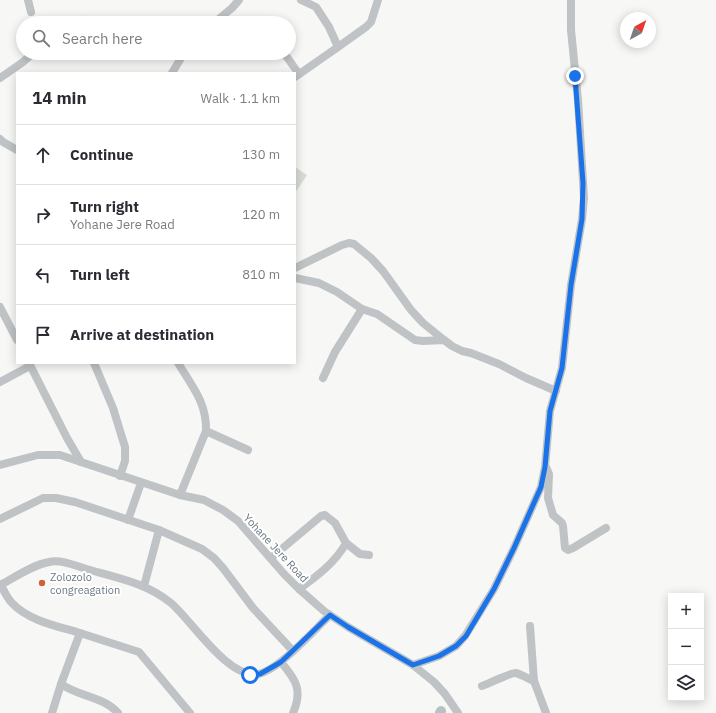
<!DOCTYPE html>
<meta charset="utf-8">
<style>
body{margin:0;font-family:"IBM Plex Sans",sans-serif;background:#f7f7f7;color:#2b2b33}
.controls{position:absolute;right:12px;bottom:12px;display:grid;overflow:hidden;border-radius:0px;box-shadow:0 2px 10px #0003}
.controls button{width:36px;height:36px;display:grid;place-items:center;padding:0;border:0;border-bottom:1px solid #e1e1e2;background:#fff;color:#2b2b33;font:20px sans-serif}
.compass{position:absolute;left:620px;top:12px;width:36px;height:36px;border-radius:50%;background:#fff;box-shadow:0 2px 10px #0003;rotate:40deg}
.stop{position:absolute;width:12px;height:12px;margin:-9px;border:3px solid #1a73e8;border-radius:50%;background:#fff}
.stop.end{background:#1a73e8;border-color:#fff;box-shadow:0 1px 4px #0008}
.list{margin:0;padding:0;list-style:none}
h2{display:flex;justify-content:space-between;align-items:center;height:52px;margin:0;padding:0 16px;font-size:17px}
h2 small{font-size:13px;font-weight:400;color:#7c7c81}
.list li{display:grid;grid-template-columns:26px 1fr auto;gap:12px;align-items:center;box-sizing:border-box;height:60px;padding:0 16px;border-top:1px solid #e1e1e2}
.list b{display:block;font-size:15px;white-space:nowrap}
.list p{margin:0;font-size:13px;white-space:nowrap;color:#7c7c81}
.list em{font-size:13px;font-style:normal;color:#7c7c81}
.icon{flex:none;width:22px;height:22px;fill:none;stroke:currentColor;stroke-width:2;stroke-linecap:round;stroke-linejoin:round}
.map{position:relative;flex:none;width:716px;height:713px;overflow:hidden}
.search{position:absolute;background:#fff;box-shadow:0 2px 10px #0003;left:16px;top:16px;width:280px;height:44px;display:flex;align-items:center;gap:10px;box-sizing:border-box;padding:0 14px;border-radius:22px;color:#7c7c81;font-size:15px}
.panel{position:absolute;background:#fff;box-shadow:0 2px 10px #0003;left:16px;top:72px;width:280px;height:292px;border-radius:0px}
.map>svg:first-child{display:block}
.green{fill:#d7dcd5}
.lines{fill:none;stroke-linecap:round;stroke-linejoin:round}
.river{stroke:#b8c2c6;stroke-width:10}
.minor{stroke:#bfc3c6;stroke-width:8}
.route{stroke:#1a73e8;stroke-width:5}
.poi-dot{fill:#d3603a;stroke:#fff;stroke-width:1.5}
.labels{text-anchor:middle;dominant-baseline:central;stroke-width:4;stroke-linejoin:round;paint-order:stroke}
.street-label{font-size:11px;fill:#697783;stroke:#fff}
.poi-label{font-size:11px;fill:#697783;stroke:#fff;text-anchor:start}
</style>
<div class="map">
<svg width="716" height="713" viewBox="0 0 716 713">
<rect width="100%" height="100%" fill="#f7f7f5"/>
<path class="green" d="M295,167L307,175L295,193Z"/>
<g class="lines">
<path class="river" d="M440,713L441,711"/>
<g class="minor">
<path d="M28,0L31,12"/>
<path d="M76,23L84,20"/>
<path d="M214,23L232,8L239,0"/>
<path d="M338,47L366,27L371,22L378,0"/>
<path d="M284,53L299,74"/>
<path d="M172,73L184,53"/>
<path d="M295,77L338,47L329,27L316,7L301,0"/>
<path d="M0,78L23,62L33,53"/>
<path d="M0,139L3,142L17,150"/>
<path d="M295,268L342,245L349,243L354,244L371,258L383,271L411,310L423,323L444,340"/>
<path d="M295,278L319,283L337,292L362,309L377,314L415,340L423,341L444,340L452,346L462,351L471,353L499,364L526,378L556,391"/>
<path d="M0,307L17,340"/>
<path d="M29,363L67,438L81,462"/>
<path d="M94,363L113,408L125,447V461L120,476"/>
<path d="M178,363C192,386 207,403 206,431L180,495"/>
<path d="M323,378L335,352L362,309"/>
<path d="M0,382L30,366"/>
<path d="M206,431L248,450"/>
<path d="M0,465L38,455H60L180,495L204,500L223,510L238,521L284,574L299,589L324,611L348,627L413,665L434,682L445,694L458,713"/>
<path d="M546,467L549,474L548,498L553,515L562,523L563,526L565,548L568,550L573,548L606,528"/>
<path d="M0,519L43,498H56L75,502L159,530L202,549L214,558L223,568L253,608L293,651"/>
<path d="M128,520L141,483"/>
<path d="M346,543L360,554L369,555"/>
<path d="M271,558L321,516L325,515L335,523L346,543C336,562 316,577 299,589"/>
<path d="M0,585C16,577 32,565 49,562C63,559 78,567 90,570C119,578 148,584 171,603C192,621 228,679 258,674C278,671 314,630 330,615"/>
<path d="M1,585C4,591 7,598 12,603C29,621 57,626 80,633L61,684C79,697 103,696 118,713"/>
<path d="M144,586L159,530"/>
<path d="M530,626L534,681L546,713"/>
<path d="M80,633L139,652L190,713"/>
<path d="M281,662C296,680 303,690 293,713"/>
<path d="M413,665L439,656L456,646L465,636L494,589L514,548L541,487L545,467L550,411L562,368L571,285L582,219L584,198L578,100L571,30V0"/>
<path d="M482,686C489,684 511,672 516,673C521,674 528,679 534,681"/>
<path d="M52,713L61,684"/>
</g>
</g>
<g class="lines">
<path class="route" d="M250,675L260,674L281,662L330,615L348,627L413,665L439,656L456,646L466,636L494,589L514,548L541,487L545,467L550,411L562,368L571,285L582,219L583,183L575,76"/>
</g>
<circle class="poi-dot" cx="42" cy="583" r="4"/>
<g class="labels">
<g class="street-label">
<text transform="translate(276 548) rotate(47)">Yohane Jere Road</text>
</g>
<g class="poi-label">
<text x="50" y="577">Zolozolo<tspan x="50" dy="13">congreagation</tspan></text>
</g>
</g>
</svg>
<div class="controls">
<button>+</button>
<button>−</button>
<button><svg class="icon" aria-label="layers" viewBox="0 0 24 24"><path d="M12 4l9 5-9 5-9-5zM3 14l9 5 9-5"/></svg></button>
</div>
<svg class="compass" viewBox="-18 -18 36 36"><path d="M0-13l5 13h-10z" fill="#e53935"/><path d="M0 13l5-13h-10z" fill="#7c7c81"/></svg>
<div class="stop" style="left:250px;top:675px"></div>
<div class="stop end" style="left:575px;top:76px"></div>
<div class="search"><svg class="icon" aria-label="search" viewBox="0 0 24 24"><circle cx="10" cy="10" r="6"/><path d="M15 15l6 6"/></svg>Search here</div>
<section class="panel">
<h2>14 min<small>Walk · 1.1 km</small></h2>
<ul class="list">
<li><svg class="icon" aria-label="ahead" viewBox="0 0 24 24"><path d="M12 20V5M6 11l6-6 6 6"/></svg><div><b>Continue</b></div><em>130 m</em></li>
<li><svg class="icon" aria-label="right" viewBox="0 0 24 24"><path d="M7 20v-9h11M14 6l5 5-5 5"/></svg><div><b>Turn right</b><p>Yohane Jere Road</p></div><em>120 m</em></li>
<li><svg class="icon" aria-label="left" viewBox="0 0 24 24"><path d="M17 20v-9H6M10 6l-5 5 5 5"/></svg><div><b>Turn left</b></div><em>810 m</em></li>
<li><svg class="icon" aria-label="arrive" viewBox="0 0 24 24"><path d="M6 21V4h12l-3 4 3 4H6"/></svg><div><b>Arrive at destination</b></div></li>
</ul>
</section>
</div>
